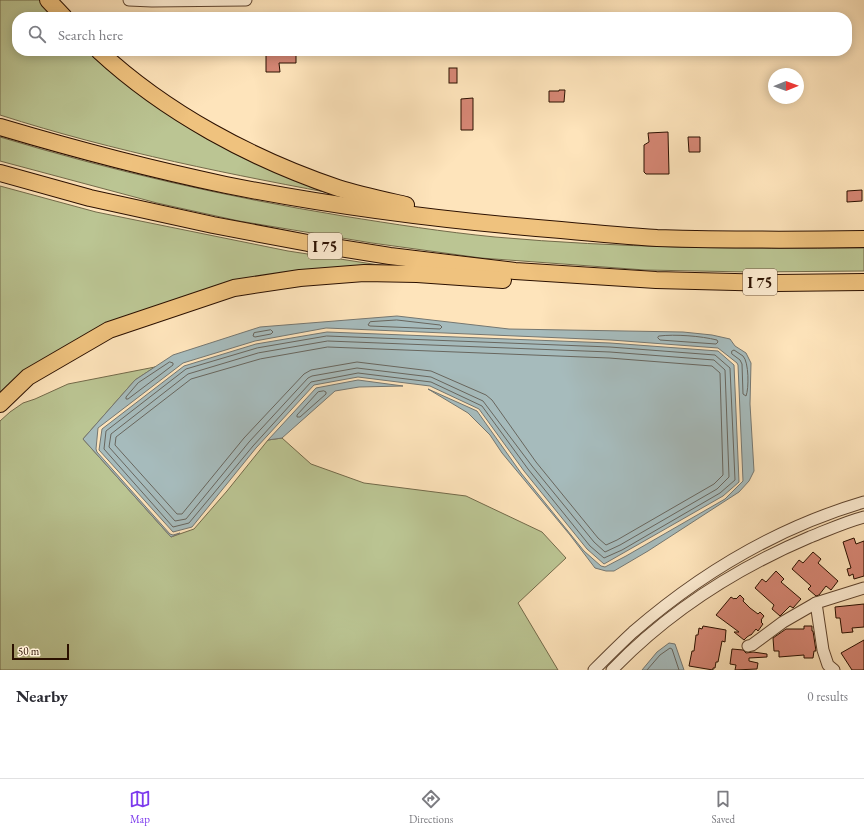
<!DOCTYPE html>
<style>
body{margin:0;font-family:"EB Garamond",serif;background:#f7f7f7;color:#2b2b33}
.compass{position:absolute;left:768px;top:68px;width:36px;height:36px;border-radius:50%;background:#fff;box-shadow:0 2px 10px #0003;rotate:89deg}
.scale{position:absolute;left:12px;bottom:10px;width:57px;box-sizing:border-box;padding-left:4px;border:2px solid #2b1000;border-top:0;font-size:11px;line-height:14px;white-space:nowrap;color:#2b1000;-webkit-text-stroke:3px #feedd3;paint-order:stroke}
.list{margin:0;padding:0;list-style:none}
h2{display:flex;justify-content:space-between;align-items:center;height:52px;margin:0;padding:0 16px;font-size:17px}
h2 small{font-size:13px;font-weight:400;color:#7c7c81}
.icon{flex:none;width:22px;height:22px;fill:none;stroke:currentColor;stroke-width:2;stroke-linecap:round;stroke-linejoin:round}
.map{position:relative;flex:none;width:864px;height:670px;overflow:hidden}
.search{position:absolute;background:#fff;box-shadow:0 2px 10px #0003;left:12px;right:12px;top:12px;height:44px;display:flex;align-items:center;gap:10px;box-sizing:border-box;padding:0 14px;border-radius:16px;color:#7c7c81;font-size:15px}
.sheet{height:108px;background:#fff}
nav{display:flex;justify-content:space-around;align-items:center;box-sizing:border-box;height:56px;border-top:1px solid #e1e1e2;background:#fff;font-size:11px;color:#7c7c81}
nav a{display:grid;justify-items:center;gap:2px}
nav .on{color:#7c3aed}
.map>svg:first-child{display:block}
.green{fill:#bbc593;stroke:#736a4a}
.water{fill:#a6bbbc;stroke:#757771}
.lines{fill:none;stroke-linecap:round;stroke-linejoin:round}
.shore{stroke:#68665e;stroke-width:1}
.building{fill:#d68775;stroke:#2b1000}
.minor-casing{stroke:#60452f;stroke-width:13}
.highway-casing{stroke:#2b1000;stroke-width:18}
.minor{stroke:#feedd3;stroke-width:11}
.highway{stroke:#efc27e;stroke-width:16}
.labels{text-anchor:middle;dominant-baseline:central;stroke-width:3;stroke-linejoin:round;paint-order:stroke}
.shield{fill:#feedd3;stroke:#6a523f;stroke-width:1}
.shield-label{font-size:15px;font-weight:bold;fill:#2b1000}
</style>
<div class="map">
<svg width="864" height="670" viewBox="0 0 864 670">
<rect width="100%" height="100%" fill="#fee4bb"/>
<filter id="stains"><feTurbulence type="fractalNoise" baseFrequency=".005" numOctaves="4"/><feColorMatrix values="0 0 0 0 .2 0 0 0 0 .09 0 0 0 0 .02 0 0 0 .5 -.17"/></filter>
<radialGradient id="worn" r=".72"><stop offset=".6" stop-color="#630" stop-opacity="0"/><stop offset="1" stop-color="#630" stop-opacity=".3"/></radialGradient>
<g class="green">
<path d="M0,0H44L59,17H17V51H94L136,86L352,197C233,175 115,152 0,115Z"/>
<path d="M0,137C112,171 227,197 343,216C393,224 444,232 495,237C619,248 740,249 864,248V271L749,272L645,270L481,258L372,243L239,221L157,203L0,161Z"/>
<path d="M0,186L96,212L288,251L392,267L182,300L0,397Z"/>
<path d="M155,367L135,380L83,439L171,537L194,529L227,491L268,440L282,438L311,464L364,483L466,496L542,532L566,558L518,603L558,670H0V421L10,412L23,403L35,399L68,384Z"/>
</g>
<g class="water">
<path d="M397,316L509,329L683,332L712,335L730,339L735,346L746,353L751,363L750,404L754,471L749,481L739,492L648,551L614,571H606L595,568L570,535L502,453L490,435L468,413L428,389L477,411L521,473L584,551L601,566L605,567L626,556L725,499L743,481L738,365L737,363L718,348L611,340L326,328L255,341L183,363L98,428L96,449L97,452L170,534L173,535L180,533L171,537L83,439L135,380L173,355L260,327Z"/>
<path d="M327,332L610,343L718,351L734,365L739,482L723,496L604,564L587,549L524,471L479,409L430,386L358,377L314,385L256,448L192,527L173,532L99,450L102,429L184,366L256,344Z"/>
<path d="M358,380L403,386L359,387L335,391L282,438L268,440L316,388Z"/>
<path d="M669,643L675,644L684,670H642L657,652Z"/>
</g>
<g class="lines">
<g class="shore">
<path d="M397,320L440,325L442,327L440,329L370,326L368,325L370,322Z"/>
<path d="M271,330L273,332L271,334L255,337L253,336L254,333Z"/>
<path d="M327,336L610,347L715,355L730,368L735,480L720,493L622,550L604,558L590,546L528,469L482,406L431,382L358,373L311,382L253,446L189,523L173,527L104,449L106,431L186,369L257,348Z"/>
<path d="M659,336C675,334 701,336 717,340L718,342L716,344L660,340L658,338Z"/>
<path d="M328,341L610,352L714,360L725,370L729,477L717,489L620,545L605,552L594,542L532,466L483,401L431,377L357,368L312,376L308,378L249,442L186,519L175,521L109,447L111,434L188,374L258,353Z"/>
<path d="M328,347L609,358L712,366L720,373L723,475L714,484L617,540L606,545L598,538L536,462L492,400L486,395L431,371L357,362L311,370L304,374L244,438L182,514H177L115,445L116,437L191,379L260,359Z"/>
<path d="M732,351L734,350C737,352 740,354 743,356C749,362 749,389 746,396L743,394L742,364L740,360L732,354Z"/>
<path d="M170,362L173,363V365L128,399H126V397L138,383Z"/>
<path d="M324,391L326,392V394L300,417H297V415L318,392Z"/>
<path d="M647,670L660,655L670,648L672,649L679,670"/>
</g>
</g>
<g class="building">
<path d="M266,51H296V63H279L280,72H266Z"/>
<rect x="449" y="68" width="8" height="15"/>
<path d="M559,90H565L564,102H549V91H559Z"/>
<path d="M473,98V130H461V99Z"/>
<path d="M668,132L669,174H646L644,172V145L649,142L648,133Z"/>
<path d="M688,137H700V152H689Z"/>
<path d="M862,190V201L847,202V191Z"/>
<path d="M854,538L856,544L864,541V576L854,579L853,574L849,576L847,569L851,568L843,542Z"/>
<path d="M813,552L821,559L818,563L838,581L831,590L826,586L819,595L816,596L808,589L811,586L792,569L799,560L803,563Z"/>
<path d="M776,571L784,579L781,582L801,599L793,608L790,606L780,616L772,609L774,605L755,588L762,579L766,582Z"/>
<path d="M740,595L744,599L743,601L750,608L758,614L760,612L764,616L761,620L762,621L761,622L763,624L758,631L756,629L751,635H750L747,637L744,640L734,632H739L716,615L731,597L734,599L735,598L736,599Z"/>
<path d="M864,604V627L852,628L853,632L842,633L840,618H836L835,607Z"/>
<path d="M703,626L726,630L725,642L722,641L718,662H716L715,668H713V670L689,666L692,651H694L696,635H698L699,628L702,629Z"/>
<path d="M804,626H812V631H813L816,651H814L813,658H804V655L779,657V651H774L773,638L786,629H804Z"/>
<path d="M864,640V670H852L841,653Z"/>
<path d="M732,649L743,650L746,653L753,652L767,654V657L749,658V661L758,663L757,669L735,670L736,665L730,664Z"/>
</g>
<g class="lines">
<g class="minor-casing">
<g id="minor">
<path d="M129,0L152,1L246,0"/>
<path d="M748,646L752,645L783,622L816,603"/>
<path d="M594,670C607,657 620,644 633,632C700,574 779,527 864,502"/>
<path d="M612,670C667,613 737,568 810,537C828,530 845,522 864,517"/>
<path d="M834,670L828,665L823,650L816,603L864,588"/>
</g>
</g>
<g class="highway-casing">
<g id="highway">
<path d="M48,0L64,17"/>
<path d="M99,51C166,113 252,159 338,188C360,195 384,200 406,205"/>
<path d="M0,127C74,149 150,169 226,185C336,207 448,221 561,230C593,233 625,236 657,238C726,240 795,240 864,239"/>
<path d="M0,173L90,198L213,225L308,243L390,256L515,271L656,280L777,283L864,282"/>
<path d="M0,404L28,377L109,330L234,288L300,278L364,273L417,274L503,280"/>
</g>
</g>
<use href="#minor" class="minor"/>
<use href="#highway" class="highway"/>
</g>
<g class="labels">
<g class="shield">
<rect x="308" y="233" width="34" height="26" rx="3"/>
<rect x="743" y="269" width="34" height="26" rx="3"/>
</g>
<g class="shield-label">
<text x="325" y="246">I 75</text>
<text x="760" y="282">I 75</text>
</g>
</g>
<rect width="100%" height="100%" filter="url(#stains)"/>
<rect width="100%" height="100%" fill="url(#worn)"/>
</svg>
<svg class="compass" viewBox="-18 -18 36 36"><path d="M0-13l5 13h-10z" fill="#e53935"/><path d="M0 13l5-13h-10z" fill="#7c7c81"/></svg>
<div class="scale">50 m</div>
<div class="search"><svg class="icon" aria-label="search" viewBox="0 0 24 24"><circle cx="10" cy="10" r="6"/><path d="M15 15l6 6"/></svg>Search here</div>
</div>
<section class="sheet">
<h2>Nearby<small>0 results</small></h2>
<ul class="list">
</ul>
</section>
<nav>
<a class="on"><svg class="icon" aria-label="map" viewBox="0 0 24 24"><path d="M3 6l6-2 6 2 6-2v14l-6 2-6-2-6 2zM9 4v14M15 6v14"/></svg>Map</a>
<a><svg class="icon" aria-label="directions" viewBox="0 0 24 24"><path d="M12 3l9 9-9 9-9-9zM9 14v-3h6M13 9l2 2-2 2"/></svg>Directions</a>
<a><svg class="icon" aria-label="saved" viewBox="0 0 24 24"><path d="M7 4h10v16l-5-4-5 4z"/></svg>Saved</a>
</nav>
